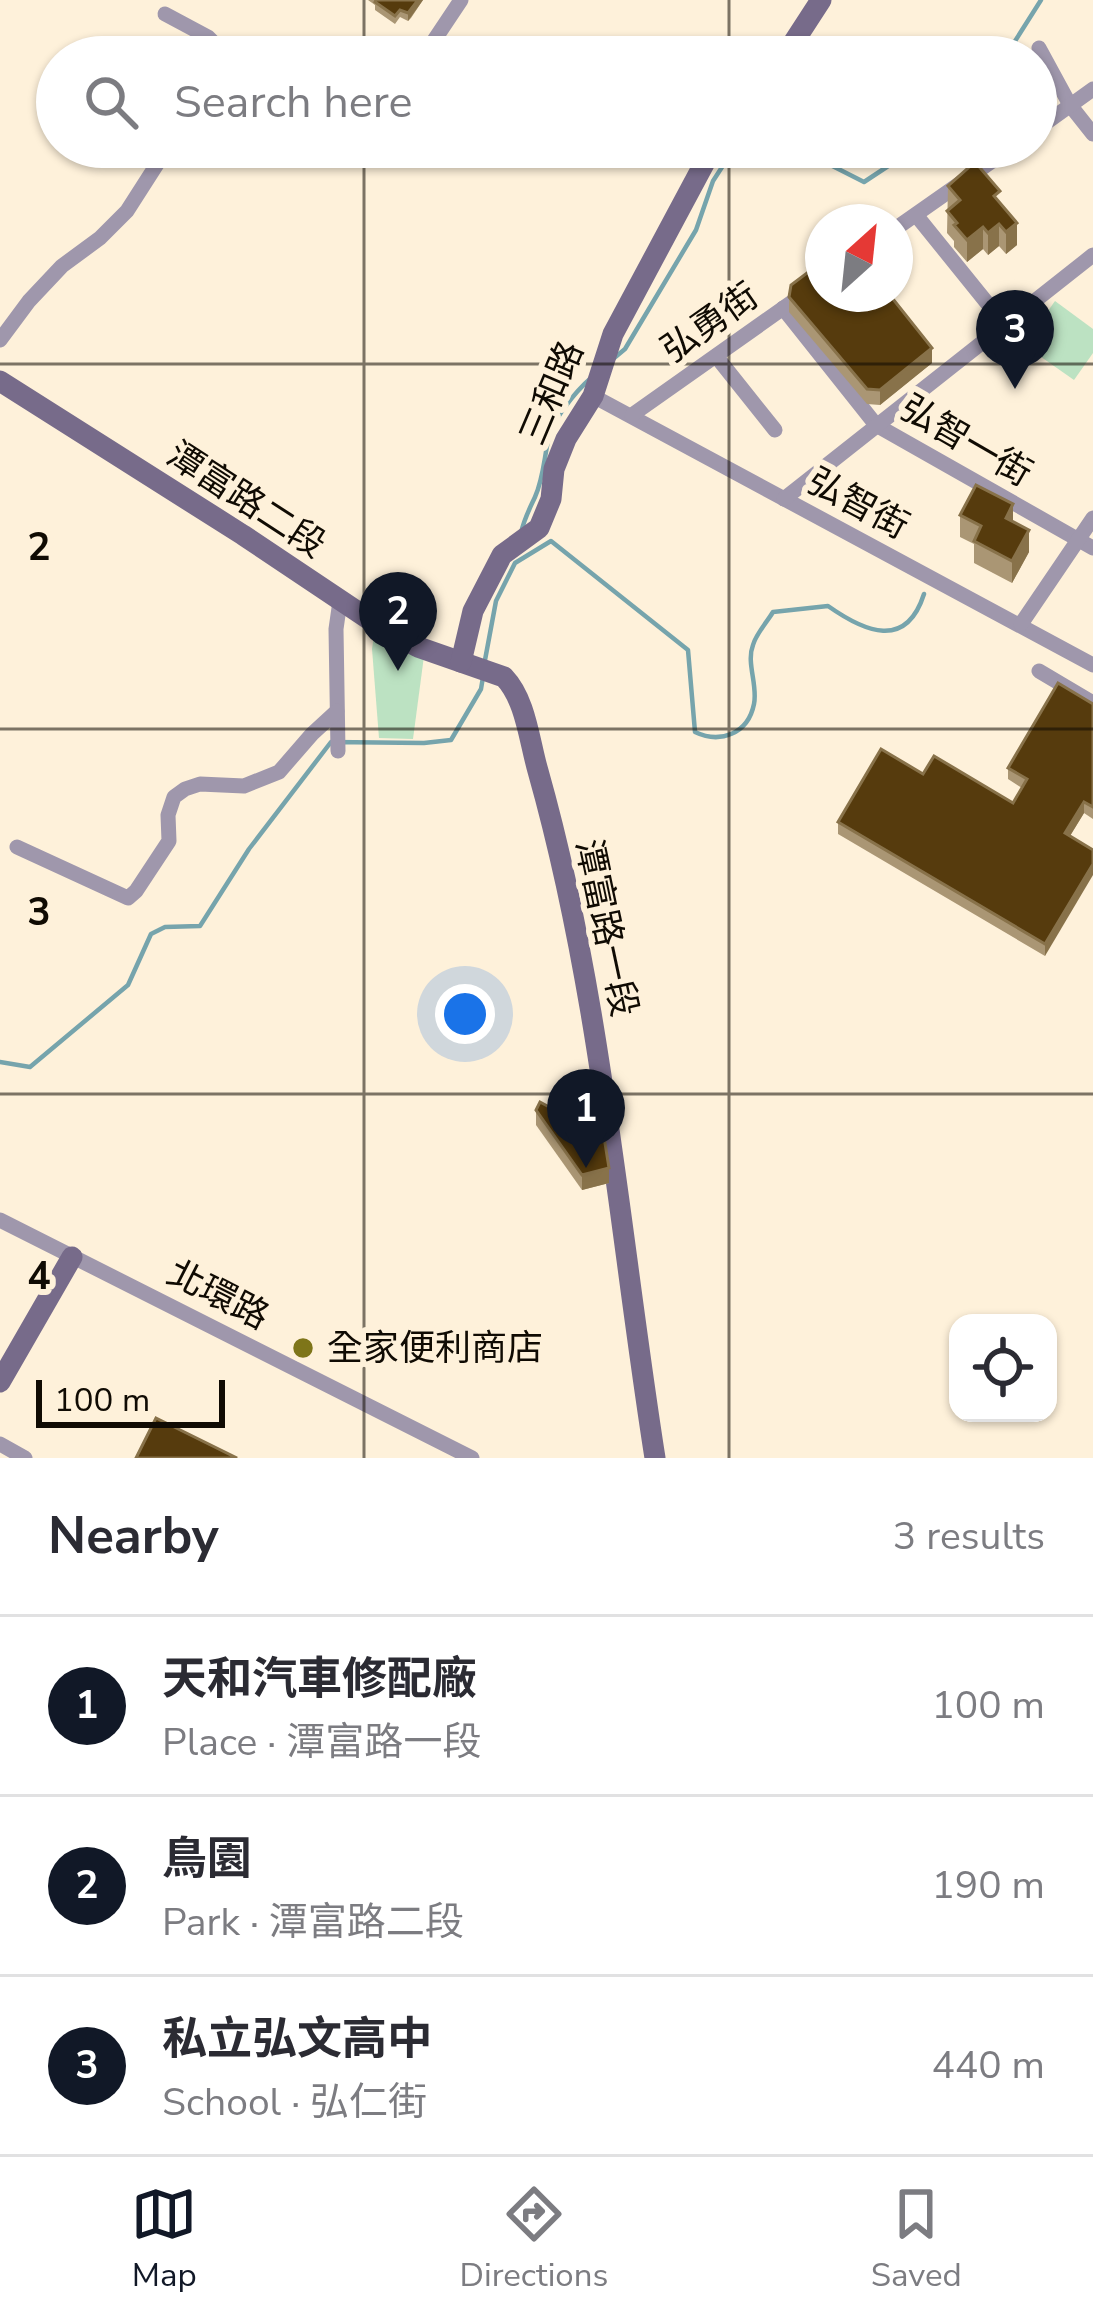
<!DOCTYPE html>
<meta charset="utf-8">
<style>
body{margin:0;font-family:"Nunito Sans","Noto Sans TC",sans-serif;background:#f7f7f7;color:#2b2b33}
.controls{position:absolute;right:36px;bottom:36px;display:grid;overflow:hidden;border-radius:24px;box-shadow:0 3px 9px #0004}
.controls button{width:108px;height:108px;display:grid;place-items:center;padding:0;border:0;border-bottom:3px solid #e1e1e2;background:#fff;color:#2b2b33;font:60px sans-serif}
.compass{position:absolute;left:805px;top:204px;width:108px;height:108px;border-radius:50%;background:#fff;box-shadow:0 3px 9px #0004;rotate:27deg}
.scale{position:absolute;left:36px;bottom:30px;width:189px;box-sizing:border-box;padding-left:12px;border:6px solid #100b03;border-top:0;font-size:33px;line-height:42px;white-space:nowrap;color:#100b03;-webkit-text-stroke:9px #fef1da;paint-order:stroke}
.you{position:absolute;left:465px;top:1014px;width:42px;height:42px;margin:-30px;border:9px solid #fff;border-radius:50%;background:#1a73e8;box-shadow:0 0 0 18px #1a73e833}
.badge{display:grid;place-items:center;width:78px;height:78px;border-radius:50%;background:#111827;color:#fff;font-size:39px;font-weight:700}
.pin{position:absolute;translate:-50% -99px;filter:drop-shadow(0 3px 6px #0008)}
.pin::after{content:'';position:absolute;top:63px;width:42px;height:36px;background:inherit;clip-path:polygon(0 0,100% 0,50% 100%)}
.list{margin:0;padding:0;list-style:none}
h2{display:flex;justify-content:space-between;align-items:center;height:156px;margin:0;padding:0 48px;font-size:51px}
h2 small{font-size:39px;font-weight:400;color:#7c7c81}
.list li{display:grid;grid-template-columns:78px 1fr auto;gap:36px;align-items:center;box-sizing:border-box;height:180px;padding:0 48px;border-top:3px solid #e1e1e2}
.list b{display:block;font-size:45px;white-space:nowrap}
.list p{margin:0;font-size:39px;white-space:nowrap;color:#7c7c81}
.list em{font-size:39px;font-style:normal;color:#7c7c81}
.icon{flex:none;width:66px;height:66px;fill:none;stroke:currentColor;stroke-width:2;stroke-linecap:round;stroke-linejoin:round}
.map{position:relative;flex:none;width:1093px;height:1458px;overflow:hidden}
.search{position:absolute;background:#fff;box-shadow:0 3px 9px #0004;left:36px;right:36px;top:36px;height:132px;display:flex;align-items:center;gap:30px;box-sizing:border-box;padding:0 42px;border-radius:66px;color:#7c7c81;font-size:45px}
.sheet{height:696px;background:#fff}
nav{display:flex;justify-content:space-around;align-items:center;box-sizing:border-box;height:168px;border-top:3px solid #e1e1e2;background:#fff;font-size:33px;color:#7c7c81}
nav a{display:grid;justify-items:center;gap:6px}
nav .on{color:#111827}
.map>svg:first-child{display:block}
.green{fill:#bce2c2}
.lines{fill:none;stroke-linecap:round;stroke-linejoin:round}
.stream{stroke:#76a4ac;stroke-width:4.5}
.street{stroke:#9f97ac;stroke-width:15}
.secondary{stroke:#776b8a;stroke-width:21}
.wall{fill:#aa9674}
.shaded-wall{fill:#88724a}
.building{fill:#563b0d;stroke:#88724a;stroke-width:3}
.grid{fill:none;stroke:#100b03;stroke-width:3;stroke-opacity:0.55}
.poi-dot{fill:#7e7519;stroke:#fef1da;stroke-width:4.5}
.labels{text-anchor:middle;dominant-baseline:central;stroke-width:12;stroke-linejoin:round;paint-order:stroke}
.street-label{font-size:36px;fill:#100b03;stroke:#fef1da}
.poi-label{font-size:36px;fill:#100b03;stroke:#fef1da;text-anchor:start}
.grid-label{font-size:39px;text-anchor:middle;font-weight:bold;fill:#100b03;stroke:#fef1da;stroke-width:12;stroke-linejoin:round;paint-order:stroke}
</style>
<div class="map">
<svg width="1093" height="1458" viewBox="0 0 1093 1458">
<rect width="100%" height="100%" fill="#fef1da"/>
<g class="green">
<path d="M1055,301L1093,329V353L1074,380L1024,345Z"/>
<path d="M375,629L424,656L413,739L379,738L372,649Z"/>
</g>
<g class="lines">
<g class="stream">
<path d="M1005,57L1041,0"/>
<path d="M795,147L864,182L917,147"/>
<path d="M613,359L625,349L696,230L713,181L735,147"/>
<path d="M521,533C524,519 529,510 535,497C543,479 544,460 548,441C551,421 576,391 591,378"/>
<path d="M485,660L496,601L515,563L551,541L688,650L695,732C720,744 748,734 754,704C758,685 746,663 753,645C756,634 767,622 773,612L828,606C865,632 906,650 924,594"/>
<path d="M0,1062L30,1067L128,985L151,934L165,927L200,926L249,849L331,742L424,743L451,740L481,689L483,677"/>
</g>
<g class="street">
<path d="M165,14L208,37L218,47L216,57"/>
<path d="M1039,48L1070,105L1093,134"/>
<path d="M423,57L461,0"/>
<path d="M1036,130L1093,89"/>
<path d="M916,215L1004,324"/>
<path d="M895,229L1012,147"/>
<path d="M783,308L876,425L1093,548"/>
<path d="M0,340L29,301L62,266L100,238L127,211L168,147"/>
<path d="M716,356L775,430"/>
<path d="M593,396L1093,665"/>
<path d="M632,415L823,280"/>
<path d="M784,499L1093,255"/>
<path d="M1021,624L1093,518"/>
<path d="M1039,671L1093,703"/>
<path d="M338,751L336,629L340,601"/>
<path d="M17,847L128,898L136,891L169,841L168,815L174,797L185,789L200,784L244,786L279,772L312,734L337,711"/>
<path d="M0,1220L472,1458"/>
<path d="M0,1444L25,1458"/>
</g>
<g class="secondary">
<path d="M784,57L821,0"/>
<path d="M0,381L243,535L379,626L418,647L504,677C526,700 529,740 538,771C601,994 619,1229 655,1458"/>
<path d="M461,662L473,611L502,555L539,528L551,499L554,469L566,439L593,396L613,334L713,147"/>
<path d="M0,1382L72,1257"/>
</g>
</g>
<g class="wall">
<path d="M368,0H423L411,18L408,21L400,17L395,24L375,10V5Z"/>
<path d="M948,186L1000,203L1017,245L1006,254L999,246L988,255L983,249L967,262L954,247V241L947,233Z"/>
<path d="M789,297L932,363L880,405L867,404L789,312Z"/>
<path d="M960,515L1013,522L1029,552L1012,583L974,563V544L960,537Z"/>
<path d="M1093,704V819L1084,813L1070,836L1045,956L838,834V822L923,774L1013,803L1022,788L1008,779V768Z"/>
<path d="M536,1110L609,1183L582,1190L536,1125Z"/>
</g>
<g class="shaded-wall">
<path d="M418,0H423L408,21V13Z"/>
<path d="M1017,223V245L1006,254V232Z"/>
<path d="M999,224V246L988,255V233Z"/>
<path d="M983,227V249L967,262V240Z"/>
<path d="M932,348V363L880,405V390Z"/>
<path d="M1013,504V526L1006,518Z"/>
<path d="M1029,530V552L1012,583V561Z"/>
<path d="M1084,802V813L1065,844V833Z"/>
<path d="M1093,864V875L1045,956V944Z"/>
<path d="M609,1168V1183L582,1190V1175Z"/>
</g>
<g class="building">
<path d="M376,0H418L408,13L400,10L395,16L375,2Z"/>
<path d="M975,162L1000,191L994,196L1017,223L1006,232L999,224L988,233L983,227L967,240L954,225L957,223L947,211L960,200L948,186Z"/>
<path d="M823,261V294H889L932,348L880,390L867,389L789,297L791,285Z"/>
<path d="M976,485L1013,504L1006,518L1029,530L1012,561L974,541L981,526L960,515Z"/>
<path d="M1058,683L1093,704V807L1084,802L1065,833L1093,850V864L1045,944L838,822L881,749L923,774L934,756L1013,803L1027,779L1008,768Z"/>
<path d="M540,1102L604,1137L609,1168L582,1175L536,1110Z"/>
<path d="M156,1418L237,1458H136Z"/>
</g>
<path class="grid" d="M364,0V57M729,0V57M364,147V1458M729,147V1458M0,364H1093M0,729H1093M0,1094H1093"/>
<circle class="poi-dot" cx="303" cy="1348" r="12"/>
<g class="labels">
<g class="street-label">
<text transform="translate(710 323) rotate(-35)">弘勇街</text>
<text transform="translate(552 393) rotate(-67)">三和路</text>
<text transform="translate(966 441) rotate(30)">弘智一街</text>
<text transform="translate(246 500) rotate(33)">潭富路二段</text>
<text transform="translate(858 504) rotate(28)">弘智街</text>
<text transform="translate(606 928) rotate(78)">潭富路一段</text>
<text transform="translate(218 1295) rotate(27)">北環路</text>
</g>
<g class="poi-label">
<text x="327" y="1348">全家便利商店</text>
</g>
</g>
<g class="grid-label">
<text x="39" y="560">2</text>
<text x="39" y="925">3</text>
<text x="39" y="1289">4</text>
</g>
</svg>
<div class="controls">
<button><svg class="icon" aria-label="locate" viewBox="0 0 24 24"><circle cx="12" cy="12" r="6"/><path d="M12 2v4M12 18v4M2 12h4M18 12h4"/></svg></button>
</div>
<svg class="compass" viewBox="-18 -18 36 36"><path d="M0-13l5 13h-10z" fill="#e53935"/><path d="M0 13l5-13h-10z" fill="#7c7c81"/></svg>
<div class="scale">100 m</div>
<div class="you"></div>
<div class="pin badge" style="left:586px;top:1168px">1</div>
<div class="pin badge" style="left:398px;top:671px">2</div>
<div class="pin badge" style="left:1015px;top:389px">3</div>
<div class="search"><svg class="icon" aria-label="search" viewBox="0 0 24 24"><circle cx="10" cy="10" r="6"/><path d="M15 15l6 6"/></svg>Search here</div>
</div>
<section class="sheet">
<h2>Nearby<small>3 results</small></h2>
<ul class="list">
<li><span class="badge">1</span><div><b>天和汽車修配廠</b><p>Place · 潭富路一段</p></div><em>100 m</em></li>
<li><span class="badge">2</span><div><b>鳥園</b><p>Park · 潭富路二段</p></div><em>190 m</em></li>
<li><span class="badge">3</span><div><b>私立弘文高中</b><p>School · 弘仁街</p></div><em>440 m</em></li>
</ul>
</section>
<nav>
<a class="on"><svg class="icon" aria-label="map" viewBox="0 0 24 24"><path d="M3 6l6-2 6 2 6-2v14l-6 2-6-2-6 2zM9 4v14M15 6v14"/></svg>Map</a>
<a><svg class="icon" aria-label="directions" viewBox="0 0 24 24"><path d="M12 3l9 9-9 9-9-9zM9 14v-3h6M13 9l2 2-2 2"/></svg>Directions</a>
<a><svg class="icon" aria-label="saved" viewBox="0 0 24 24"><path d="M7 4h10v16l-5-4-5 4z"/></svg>Saved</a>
</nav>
